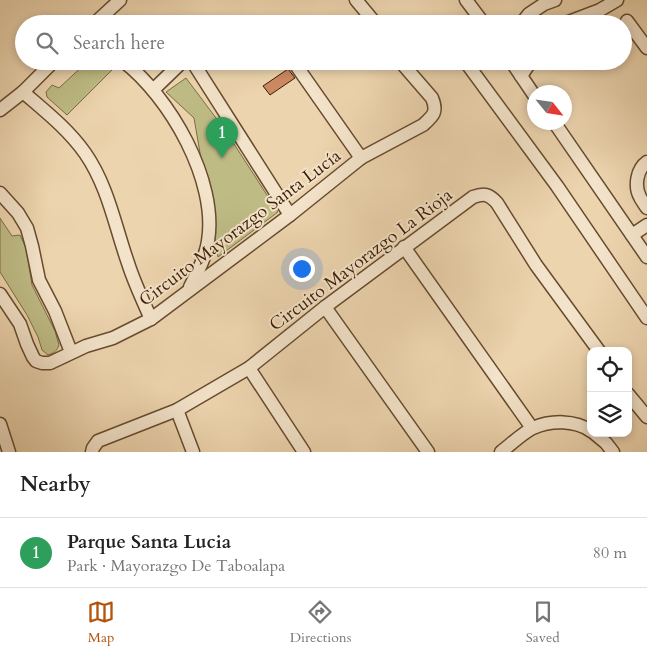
<!DOCTYPE html>
<meta charset="utf-8">
<style>
body{margin:0;font-family:Cardo,serif;background:#f2f2f2;color:#222}
.controls{position:absolute;right:15px;bottom:15px;display:grid;overflow:hidden;border-radius:10px;box-shadow:0 2px 8px #0003}
.controls button{width:45px;height:45px;display:grid;place-items:center;padding:0;border:0;border-bottom:1px solid #e0e0e0;background:#fff;color:#222;font:25px sans-serif}
.compass{position:absolute;left:527px;top:85px;width:45px;height:45px;border-radius:50%;background:#fff;box-shadow:0 2px 8px #0003;rotate:120deg}
.you{position:absolute;left:301px;top:268px;width:18px;height:18px;margin:-12px;border:4px solid #fff;border-radius:50%;background:#1a73e8;box-shadow:0 0 0 8px #1a73e833}
.badge{display:grid;place-items:center;width:32px;height:32px;border-radius:50%;background:#b45309;color:#fff;font-size:16px;font-weight:700}
.pin{position:absolute;translate:-50% -41px;filter:drop-shadow(0 1px 2px #0008)}
.pin::after{content:'';position:absolute;top:26px;width:18px;height:15px;background:inherit;clip-path:polygon(0 0,100% 0,50% 100%)}
.list{margin:0;padding:0;list-style:none}
h2{display:flex;justify-content:space-between;align-items:center;height:65px;margin:0;padding:0 20px;font-size:21px}
h2 small{font-size:16px;font-weight:400;color:#767676}
.list li{display:grid;grid-template-columns:32px 1fr auto;gap:15px;align-items:center;box-sizing:border-box;height:70px;padding:0 20px;border-top:1px solid #e0e0e0}
.list b{display:block;font-size:19px;white-space:nowrap}
.list p{margin:0;font-size:16px;white-space:nowrap;color:#767676}
.list em{font-size:16px;font-style:normal;color:#767676}
.icon{flex:none;width:28px;height:28px;fill:none;stroke:currentColor;stroke-width:2;stroke-linecap:round;stroke-linejoin:round}
.map{position:relative;flex:none;width:647px;height:452px;overflow:hidden}
.search{position:absolute;background:#fff;box-shadow:0 2px 8px #0003;left:15px;right:15px;top:15px;height:55px;display:flex;align-items:center;gap:12px;box-sizing:border-box;padding:0 18px;border-radius:28px;color:#767676;font-size:19px}
.sheet{height:135px;background:#fff}
nav{display:flex;justify-content:space-around;align-items:center;box-sizing:border-box;height:70px;border-top:1px solid #e0e0e0;background:#fff;font-size:14px;color:#767676}
nav a{display:grid;justify-items:center;gap:2px}
nav .on{color:#b45309}
.map>svg:first-child{display:block}
.green{fill:#bebb85;stroke:#7c6c44}
.building{fill:#ca8961;stroke:#3b1d04}
.lines{fill:none;stroke-linecap:round;stroke-linejoin:round}
.minor-casing{stroke:#674b2e;stroke-width:15}
.minor{stroke:#f3e3ca;stroke-width:12}
.labels{text-anchor:middle;dominant-baseline:central;stroke-width:4;stroke-linejoin:round;paint-order:stroke}
.street-label{font-size:18px;fill:#3b1d04;stroke:#f3e3ca}
</style>
<div class="map">
<svg width="647" height="452" viewBox="0 0 647 452">
<rect width="100%" height="100%" fill="#ecd4ae"/>
<filter id="stains"><feTurbulence type="fractalNoise" baseFrequency=".004" numOctaves="4"/><feColorMatrix values="0 0 0 0 .2 0 0 0 0 .09 0 0 0 0 .02 0 0 0 .5 -.17"/></filter>
<radialGradient id="worn" r=".72"><stop offset=".6" stop-color="#630" stop-opacity="0"/><stop offset="1" stop-color="#630" stop-opacity=".3"/></radialGradient>
<g class="green">
<path d="M88,61H106L115,67L67,115L47,97L46,92L52,85L59,88Z"/>
<path d="M186,78L225,130L278,212L218,257L194,118L166,92Z"/>
<path d="M0,218L12,236L20,235L26,248L32,285L55,331L59,345C57,351 54,353 48,355L42,350L38,337L27,315L0,272Z"/>
</g>
<path class="building" d="M288,69L295,78L270,95L263,86Z"/>
<g class="lines">
<g class="minor-casing">
<g id="minor">
<path d="M356,0L376,24"/>
<path d="M466,0L484,24"/>
<path d="M627,21L647,48"/>
<path d="M94,24L120,0"/>
<path d="M521,24L529,14L544,4L555,0"/>
<path d="M563,24L600,10L617,0"/>
<path d="M123,61C170,97 218,181 208,241C206,257 197,273 190,287"/>
<path d="M192,61L290,215"/>
<path d="M293,61L361,158"/>
<path d="M465,61L557,186L647,318"/>
<path d="M511,61L534,95"/>
<path d="M521,76L531,61"/>
<path d="M153,90L183,61"/>
<path d="M23,92C45,111 68,129 85,153C108,186 115,226 128,263C134,282 143,301 151,319"/>
<path d="M0,110L23,92L54,61"/>
<path d="M554,122L647,257"/>
<path d="M647,162C637,169 634,186 640,197C642,201 645,205 647,208"/>
<path d="M0,193L18,213L27,228L32,246L39,280L55,311L71,352"/>
<path d="M632,235L647,225"/>
<path d="M404,247L532,428"/>
<path d="M0,294L20,324L27,344L33,357L36,361L42,363H50L86,346L113,338L151,319L290,215L361,158L423,125C433,116 438,112 432,98L400,61"/>
<path d="M325,307L428,452"/>
<path d="M249,368L304,452"/>
<path d="M628,394L647,417"/>
<path d="M177,410L193,452"/>
<path d="M0,424L9,452"/>
<path d="M594,433L606,443L613,452"/>
<path d="M92,452L93,448L98,441L177,410L249,368L325,307L473,197C484,193 489,194 497,203L536,265L599,351"/>
<path d="M501,452C510,445 524,432 533,428C551,420 575,420 591,431"/>
</g>
</g>
<use href="#minor" class="minor"/>
</g>
<g class="labels">
<g class="street-label">
<text transform="translate(240 228) rotate(-37)">Circuito Mayorazgo Santa Lucía</text>
<text transform="translate(361 260) rotate(-37)">Circuito Mayorazgo La Rioja</text>
</g>
</g>
<rect width="100%" height="100%" filter="url(#stains)"/>
<rect width="100%" height="100%" fill="url(#worn)"/>
</svg>
<div class="controls">
<button><svg class="icon" aria-label="locate" viewBox="0 0 24 24"><circle cx="12" cy="12" r="6"/><path d="M12 2v4M12 18v4M2 12h4M18 12h4"/></svg></button>
<button><svg class="icon" aria-label="layers" viewBox="0 0 24 24"><path d="M12 4l9 5-9 5-9-5zM3 14l9 5 9-5"/></svg></button>
</div>
<svg class="compass" viewBox="-18 -18 36 36"><path d="M0-13l5 13h-10z" fill="#e53935"/><path d="M0 13l5-13h-10z" fill="#767676"/></svg>
<div class="you"></div>
<div class="pin badge" style="left:222px;top:158px;background:#2e9e5b">1</div>
<div class="search"><svg class="icon" aria-label="search" viewBox="0 0 24 24"><circle cx="10" cy="10" r="6"/><path d="M15 15l6 6"/></svg>Search here</div>
</div>
<section class="sheet">
<h2>Nearby<small></small></h2>
<ul class="list">
<li><span class="badge" style="background:#2e9e5b">1</span><div><b>Parque Santa Lucia</b><p>Park · Mayorazgo De Taboalapa</p></div><em>80 m</em></li>
</ul>
</section>
<nav>
<a class="on"><svg class="icon" aria-label="map" viewBox="0 0 24 24"><path d="M3 6l6-2 6 2 6-2v14l-6 2-6-2-6 2zM9 4v14M15 6v14"/></svg>Map</a>
<a><svg class="icon" aria-label="directions" viewBox="0 0 24 24"><path d="M12 3l9 9-9 9-9-9zM9 14v-3h6M13 9l2 2-2 2"/></svg>Directions</a>
<a><svg class="icon" aria-label="saved" viewBox="0 0 24 24"><path d="M7 4h10v16l-5-4-5 4z"/></svg>Saved</a>
</nav>
